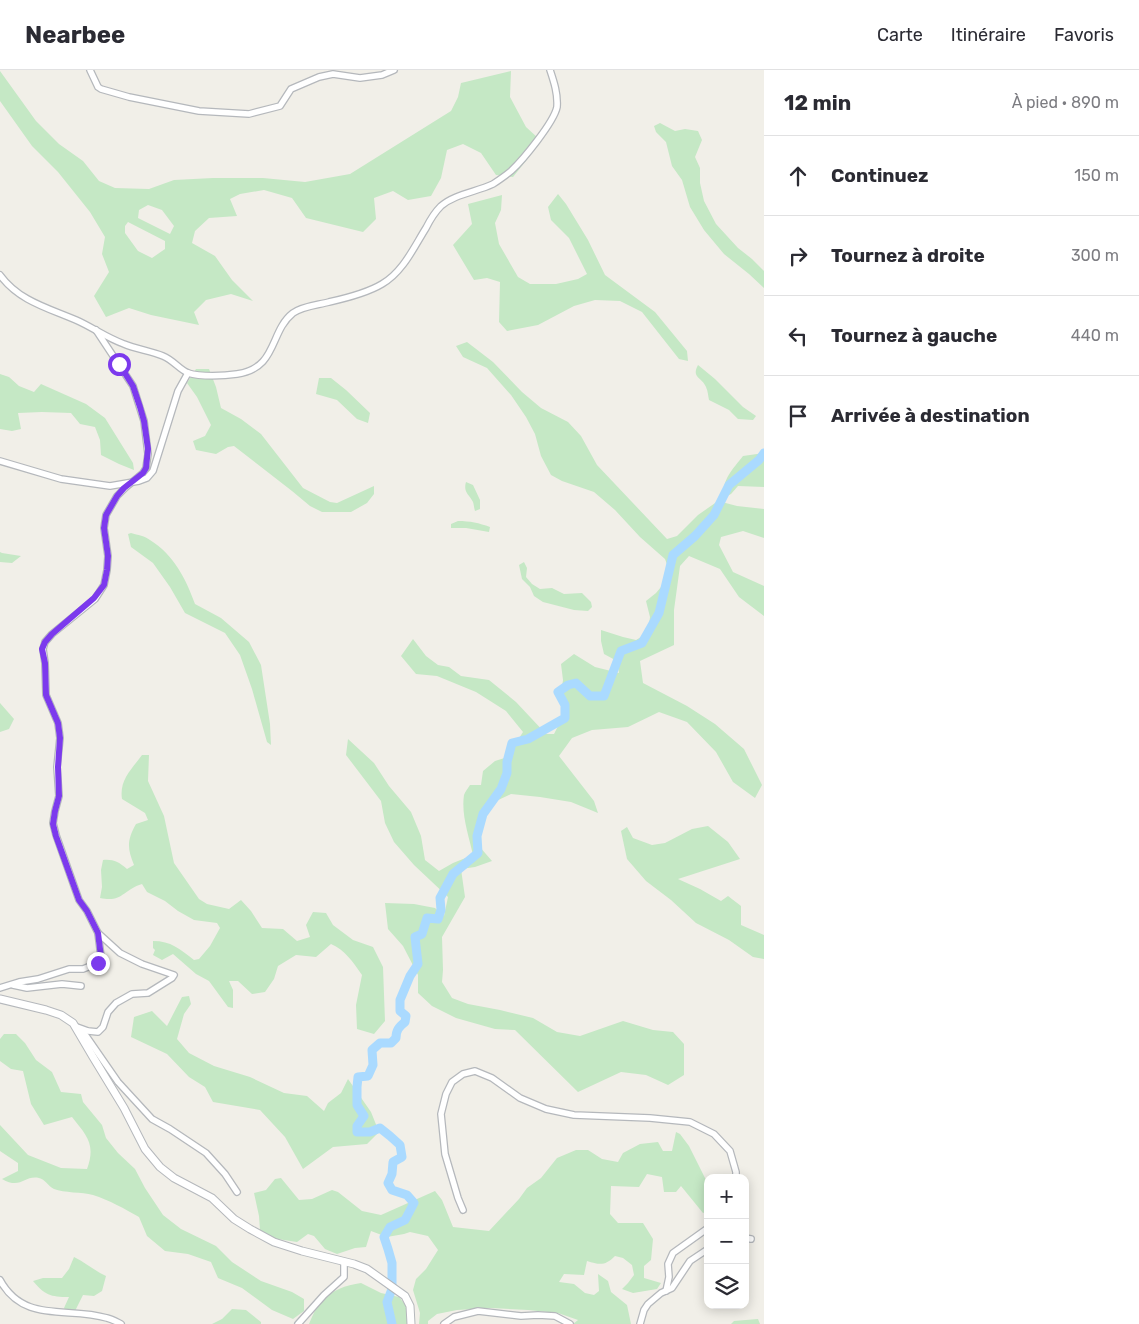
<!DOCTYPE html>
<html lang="fr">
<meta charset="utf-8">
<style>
body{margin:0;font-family:Rubik,sans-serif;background:#f2f2f3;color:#2b2b33}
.controls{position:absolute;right:15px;bottom:15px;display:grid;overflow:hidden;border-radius:10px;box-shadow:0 2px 12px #0003}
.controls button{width:45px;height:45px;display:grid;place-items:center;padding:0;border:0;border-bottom:1px solid #e1e1e2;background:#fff;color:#2b2b33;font:25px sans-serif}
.stop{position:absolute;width:15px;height:15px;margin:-11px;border:4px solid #7c3aed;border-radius:50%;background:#fff}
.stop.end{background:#7c3aed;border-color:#fff;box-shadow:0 1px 5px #0008}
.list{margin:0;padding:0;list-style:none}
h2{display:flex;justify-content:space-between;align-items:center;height:65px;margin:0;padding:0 20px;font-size:21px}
h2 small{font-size:16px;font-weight:400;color:#7c7c81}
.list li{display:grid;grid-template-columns:32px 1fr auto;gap:15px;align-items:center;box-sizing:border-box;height:80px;padding:0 20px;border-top:1px solid #e1e1e2}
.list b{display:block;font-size:19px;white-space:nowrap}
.list em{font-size:16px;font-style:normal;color:#7c7c81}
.icon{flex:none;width:28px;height:28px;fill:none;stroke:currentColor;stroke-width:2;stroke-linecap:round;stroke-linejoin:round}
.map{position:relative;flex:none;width:764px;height:1254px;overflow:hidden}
header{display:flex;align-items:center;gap:30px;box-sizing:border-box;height:70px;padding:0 25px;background:#fff;border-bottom:1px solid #e1e1e2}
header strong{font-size:24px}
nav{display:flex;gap:28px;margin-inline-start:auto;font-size:18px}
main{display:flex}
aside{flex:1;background:#fff}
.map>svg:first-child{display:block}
.green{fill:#c5e8c5;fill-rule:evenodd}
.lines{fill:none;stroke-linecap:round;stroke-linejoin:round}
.river{stroke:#aadaff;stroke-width:9}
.minor-casing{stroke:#b5b8bc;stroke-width:8}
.tertiary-casing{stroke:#b5b8bc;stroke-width:9}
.minor{stroke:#fff;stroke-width:5.5}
.tertiary{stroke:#fff;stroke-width:7}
.route{stroke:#7c3aed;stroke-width:6}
</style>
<header>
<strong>Nearbee</strong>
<nav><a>Carte</a><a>Itinéraire</a><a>Favoris</a></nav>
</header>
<main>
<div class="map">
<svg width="764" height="1254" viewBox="0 0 764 1254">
<rect width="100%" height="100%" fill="#f1efe8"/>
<g class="green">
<path d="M0,1L36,51L59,74L83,91L99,111L115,118L149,119L174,110L213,108H263L305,112L350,104L451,41L458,27L461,13L511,1L510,27L526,57L538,68L529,87L513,107L496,105L481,83L463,74L447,80L441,108L431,126L408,130L393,121L374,128L376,149L363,162L306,148L292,128L264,120L240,124L230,129L237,146L209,148L195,161L192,173L215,186L232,210L253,231L231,224L206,230L194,242L199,255L151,245L129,238L106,247L94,226L109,202L102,184L105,167L90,142L58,102L32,76L0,31ZM148,135L162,140L174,156L170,164L138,148L139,140ZM128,152L165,171V179L152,188L138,181L125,163V156Z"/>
<path d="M660,53L675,61L685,59L698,61L702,70L695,87L700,98V113L704,131L716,154L738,178L752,189L764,201V218L749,204L724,184L704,160L690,137L682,110L672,96L666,72L656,62L654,56Z"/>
<path d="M558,124L566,134L588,170L605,205L655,242L687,281L688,291L679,289L642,242L620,231L595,230L574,236L538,255L507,261L499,252L500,212L487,208L474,210L453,175L472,154L468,134L502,125L501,140L495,153L499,174L518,207L530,214H556L578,209L587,204L569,168L551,150L548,137Z"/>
<path d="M467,272L493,292L522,322L541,338L568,352L581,366L597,395L667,469L677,466L698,445L718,431L737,436L764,439V468L743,461L721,467L719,475L733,502L764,516V546L739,527L720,499L689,486L680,496L674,540V575L640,591L643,613L687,636L715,654L744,679L762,715L755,728L733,712L716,682L687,652L659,642L628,657L592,660L572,668L559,686L594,731L598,743L571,732L540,727L511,724L494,732L481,757L479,776L492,791L475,797L461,799L465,827L442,867L443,900L442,912L452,928L468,934L500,940L533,948L557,962L580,966L623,951L653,960L673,962L684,974V1005L668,1015L646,1005L621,1002L578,1022L515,960L495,959L456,948L432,936L418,923V905L403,876L388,859L385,833L414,834L435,838L444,846L448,827L414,795L394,772L385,753L381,731L346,685L348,669L374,693L389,716L411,742L421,766L425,790L439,801L453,793L473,785C469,766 461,745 464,725C465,722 468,718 470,715H481L483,701L495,691L511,686L514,676L523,662L506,641L476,622L437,606L416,604L401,586L413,569L426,586L438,595L449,597L461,606L489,610L516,632L546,664H554L561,650L563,642L560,630L563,610L561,594L574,584L595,597L619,603L617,591L604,584L601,571V560L623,567L636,570L648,563L650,547L646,531L656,523L666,511L669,500L665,489L640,467L615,440L594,422L562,411L551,405L541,386L535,364L526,347L511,325L487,298L463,287L456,276Z"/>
<path d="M698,295L715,309L743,337L756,346L753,350L738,349L729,340L709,330C708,326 708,321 706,317C702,307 691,308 698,295Z"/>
<path d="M196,299H209L216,317L221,338L241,349L261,364L303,418L330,432L337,433L374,416V424L367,433L351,442H322L310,436L292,421L234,376L228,377L216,384L196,380L193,371L205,366L211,355L197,327L187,313Z"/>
<path d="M0,304L9,307L19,316L34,322L41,314L86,334L105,348L133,393L134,400L119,394L101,385L100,370L95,357L80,354L71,343L42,342L18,343L21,359L12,361L0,359Z"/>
<path d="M319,308H331L346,320L370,343L368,353L357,349L337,330L316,324Z"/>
<path d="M764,383V417L738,416L731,424L725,427C720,411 734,398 743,386Z"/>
<path d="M466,412L473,415L480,430V439L475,441C474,438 474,435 473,432C469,424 463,422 466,412Z"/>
<path d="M458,451C470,451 479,453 490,457L489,462L466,458H451V454Z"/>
<path d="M131,463C138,465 145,466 150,470C174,485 186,509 195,534L221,548L249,572L261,595L270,654L271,675L267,672L252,619L240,585L225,563L185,543L170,517L153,493L131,477L128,464Z"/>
<path d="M0,482L2,483L21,486L12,493L0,492Z"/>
<path d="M524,492L527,498L526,507L532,514L540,519L552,518L564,524L582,523L591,532L592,537L588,541L574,540L543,532L534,526L530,517L522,509L519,495Z"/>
<path d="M0,633L14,649L9,659L0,662Z"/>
<path d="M142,685H149L148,711L164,746L174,793L199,829L207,834L229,839L241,830L251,841L262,858L283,859L297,871L310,867L306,855L313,842L326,843L333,855L353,870L373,877L383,897L385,951L374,964L357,959L356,935L362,905C353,892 345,880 331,874L316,887L296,885L278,896L274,909L265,922L252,924L238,911H229L233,920V938L228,937L209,911L196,904L173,884L162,890L153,885L155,880L153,878V871C171,871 180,879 194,890L199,889L210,876L220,858L217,853L194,850L178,841L165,831L147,822L142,814C123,820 122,833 100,828L102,817L101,800L103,790C113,789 119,792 127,799L134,795C127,778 127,770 136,754L148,750L145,743L122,729C119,710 132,699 142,685Z"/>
<path d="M708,756L728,772L740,789L678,809L700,819L721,831L728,826L741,836V855L764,865V889L753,887L729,870L696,853L671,830L646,811L627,789L621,761L627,757L633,768L652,775L665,773L692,759Z"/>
<path d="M189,926L191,934L184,944L177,969L189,983L214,996L250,1007L284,1023L307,1026L324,1041L328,1033L341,1023L348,1009L371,1042L379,1062L367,1074L333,1077L303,1099L285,1067L260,1040L213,1032L205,1017L189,1007L167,984L131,967L134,947L152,941L167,956L182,927Z"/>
<path d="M4,964H16L25,973L36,990L52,1002L61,1022L81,1024L83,1032L102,1055L106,1068L118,1083L135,1099L145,1118L163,1145L181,1159L216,1176L232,1192L261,1211L292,1222L304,1229V1241L293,1249L272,1240L242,1218L218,1208L211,1192L188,1184L165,1181L147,1166L139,1147C125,1139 109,1130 93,1125C82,1122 64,1123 54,1119C48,1116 45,1109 39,1108C24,1105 21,1120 2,1109L18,1101V1093L0,1081V1055L28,1085L61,1098L87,1099C96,1074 87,1066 72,1047L44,1055L31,1034L23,1001L11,999L0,991V969Z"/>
<path d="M676,1062L680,1064L689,1076L707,1112L708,1115V1141L703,1143L681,1116L676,1122H664L662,1107L647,1104L639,1117L611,1116L610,1144L618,1153H643L653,1169L651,1190L644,1196V1208L661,1213L657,1219L633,1223L622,1219L628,1213L634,1205L632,1195L623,1188L615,1186C605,1196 600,1195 587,1191L584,1205L564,1204L559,1212L574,1214L585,1223L594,1225L599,1221L598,1204L608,1211L611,1222L627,1235L631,1254H573L578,1250L558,1243L528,1240L491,1238L457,1240L437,1244L428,1251V1254H419L420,1243L413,1220L416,1209L426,1199L438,1180L428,1166L410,1162L404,1164L387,1167L371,1161L366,1177L355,1178L337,1184L325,1179L314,1166L308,1164L297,1172L271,1168L260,1160L259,1146L254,1123L266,1120L275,1109L281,1108L299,1130L312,1129L332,1120L338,1122L362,1141L381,1145L435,1121L442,1130L453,1157L489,1161L519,1129L527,1118L541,1108L557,1088L576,1080H588L602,1089L618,1092L623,1083L640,1074L658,1072L663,1081H672Z"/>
<path d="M74,1187C86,1193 95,1201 106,1206L102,1221L94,1226L83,1225L74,1243L68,1244L64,1238L69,1227C50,1227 45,1225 33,1211L43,1208H62L69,1199Z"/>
<path d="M361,1213L381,1223L399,1227L409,1239L415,1251L414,1254H309C312,1247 315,1239 320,1233C331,1220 346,1215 361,1213Z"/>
<path d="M232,1239L246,1240L261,1252V1254H212L222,1249Z"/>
<path d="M758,1249L760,1254H731L734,1251Z"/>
</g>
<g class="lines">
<path class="river" d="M392,1254L387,1232L392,1219V1193L388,1179L384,1167L390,1157L405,1150L414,1133L407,1125L392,1120L388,1113L392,1104L393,1092L402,1087L400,1075L390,1066L380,1058L370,1062H357V1056L364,1046L357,1035V1017L358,1007L368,1006L373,995L372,980L380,973H391L396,968C396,960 399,957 405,952L406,946L400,941V930L410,906L418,894L415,867L422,864L427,848L438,849L441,840L440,828L453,804L478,783L477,766L483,744L501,719L507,703V692L512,673L528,669L565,648V635L558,622L568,615L576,613L590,626H604L621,581L642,573L659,543L673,485L695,466L714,445L729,415L759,390L764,383"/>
<g class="minor-casing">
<g id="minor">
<path d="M90,0L98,17L101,19L129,27L199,41L249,44L280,36L291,19L319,7L333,4L360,8L382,5L394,0"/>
<path d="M0,205C19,231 48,238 76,250C92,257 107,268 124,274C136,279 150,281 163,286C173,290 179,299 188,303C201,307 224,306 237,304C278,298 269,262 293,243C303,236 318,235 329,232C347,228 367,223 382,214C403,202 414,177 426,158C430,150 435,142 441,136C455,124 476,122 493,114C499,110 505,106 511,101C523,90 554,52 557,37C558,24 554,12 550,0"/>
<path d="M0,391L61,409L110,416L139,411L147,408L153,401L178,321L188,303"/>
<path d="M13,915L27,918L62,914L81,916"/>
<path d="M0,918L19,912L38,909L69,899H83L98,893L101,887L98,863"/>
<path d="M77,957L88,961L98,962L103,957L108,942L116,933L132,924L148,923L172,908L174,905L142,894L120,883L98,863L87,841L79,830L56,765L53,753L55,741L59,726L57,697L60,668L58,653L46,625L45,593L43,579L45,572L52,564L95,529L104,515L107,500L108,486L104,458L106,445L117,426L125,418L143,403L146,398L148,384L144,351L133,316L96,260"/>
<path d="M82,960L118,1012L152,1049L170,1059L206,1083L225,1104L237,1122"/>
<path d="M463,1140L458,1128L445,1084L441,1044L446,1024L452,1012L463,1004L475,1001L492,1008L520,1028L546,1039L574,1045L650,1048L690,1052L714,1064L730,1081L736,1102V1108"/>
<path d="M745,1168L751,1169"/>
<path d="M0,1210C24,1254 68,1236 107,1248C112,1249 117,1252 121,1254"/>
<path d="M666,1221L669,1207L668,1194L673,1183L708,1158"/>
<path d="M298,1254L324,1225L344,1207V1192"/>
<path d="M444,1254L454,1247L478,1241L521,1246L538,1245L555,1246L570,1254"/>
<path d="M640,1254L644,1240L648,1234L661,1223L672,1218L690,1191L708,1179"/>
</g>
</g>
<g class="tertiary-casing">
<path id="tertiary" d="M0,929L46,940L61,945L73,953L93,987L124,1038L145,1079L160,1097L174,1108L212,1128L234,1149L250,1159L274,1172L302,1181L354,1194L367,1199L405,1226L410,1236L411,1254"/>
</g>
<use href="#minor" class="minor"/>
<use href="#tertiary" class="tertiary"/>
</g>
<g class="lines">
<path class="route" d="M98,893L101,887L98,863L87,841L79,830L56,766L53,754L55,741L59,726L58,697L60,668L58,653L46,625L45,593L42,579L45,572L52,564L94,528L104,515L107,500L108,486L104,458L106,445L117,426L124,418L143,403L146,398L148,379L144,351L140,337L133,316L119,294"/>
</g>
</svg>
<div class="controls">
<button>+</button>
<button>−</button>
<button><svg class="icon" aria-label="layers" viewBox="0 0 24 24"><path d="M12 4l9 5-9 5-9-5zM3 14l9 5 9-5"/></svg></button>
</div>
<div class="stop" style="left:119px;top:294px"></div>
<div class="stop end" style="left:98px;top:893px"></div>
</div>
<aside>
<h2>12 min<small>À pied · 890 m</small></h2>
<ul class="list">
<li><svg class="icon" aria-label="ahead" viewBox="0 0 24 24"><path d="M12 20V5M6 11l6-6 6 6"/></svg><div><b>Continuez</b></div><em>150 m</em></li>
<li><svg class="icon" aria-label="right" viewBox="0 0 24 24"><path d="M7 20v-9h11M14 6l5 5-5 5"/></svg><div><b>Tournez à droite</b></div><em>300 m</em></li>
<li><svg class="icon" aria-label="left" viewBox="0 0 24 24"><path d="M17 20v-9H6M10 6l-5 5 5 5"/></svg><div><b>Tournez à gauche</b></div><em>440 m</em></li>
<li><svg class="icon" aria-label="arrive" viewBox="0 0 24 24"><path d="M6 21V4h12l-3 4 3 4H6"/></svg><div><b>Arrivée à destination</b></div></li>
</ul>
</aside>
</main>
